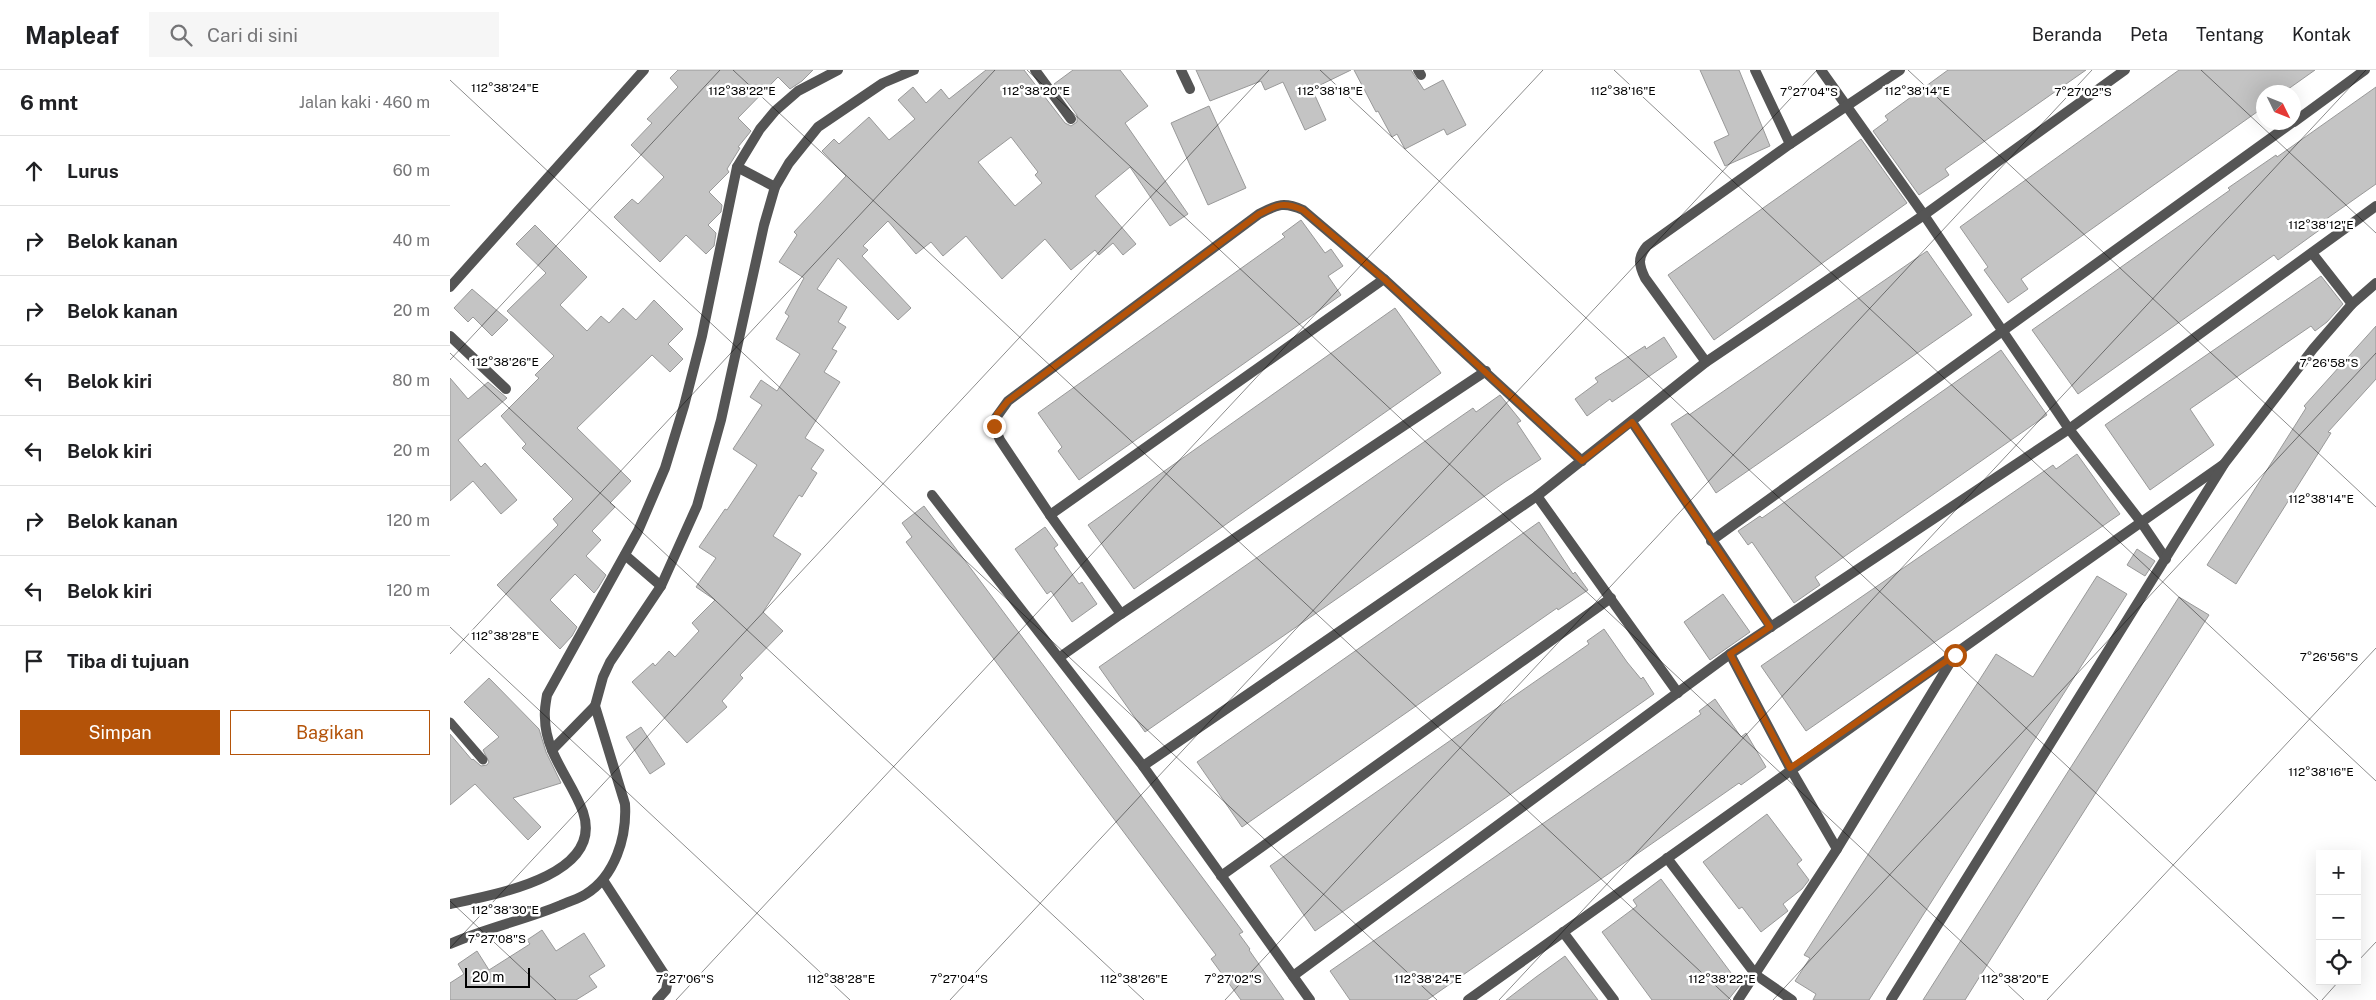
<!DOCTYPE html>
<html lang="id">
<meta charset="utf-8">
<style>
body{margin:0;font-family:"Public Sans",sans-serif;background:#f6f6f6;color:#202124}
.controls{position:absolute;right:15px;bottom:15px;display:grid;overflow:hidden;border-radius:0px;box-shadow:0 5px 20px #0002}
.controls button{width:45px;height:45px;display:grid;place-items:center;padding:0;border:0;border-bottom:1px solid #e0e0e0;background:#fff;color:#202124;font:25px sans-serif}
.compass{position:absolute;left:1806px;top:15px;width:45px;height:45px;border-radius:50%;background:#fff;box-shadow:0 5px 20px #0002;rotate:133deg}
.scale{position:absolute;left:15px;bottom:12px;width:65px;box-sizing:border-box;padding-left:5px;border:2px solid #000;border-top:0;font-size:14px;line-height:18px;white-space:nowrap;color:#000;-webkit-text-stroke:4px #fff;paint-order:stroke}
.stop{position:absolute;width:15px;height:15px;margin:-11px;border:4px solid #b45309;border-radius:50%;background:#fff}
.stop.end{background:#b45309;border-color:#fff;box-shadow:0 1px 5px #0008}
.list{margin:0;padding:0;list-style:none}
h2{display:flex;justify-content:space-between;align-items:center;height:65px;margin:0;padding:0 20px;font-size:21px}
h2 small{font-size:16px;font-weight:400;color:#757577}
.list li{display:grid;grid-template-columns:32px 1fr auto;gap:15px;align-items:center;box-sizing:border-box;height:70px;padding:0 20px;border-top:1px solid #e0e0e0}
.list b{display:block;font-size:19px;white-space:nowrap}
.list em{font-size:16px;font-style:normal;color:#757577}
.actions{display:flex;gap:10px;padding:15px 20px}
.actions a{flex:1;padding:11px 0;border:1px solid #b45309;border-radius:0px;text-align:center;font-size:18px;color:#b45309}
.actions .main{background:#b45309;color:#fff}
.icon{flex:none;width:28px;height:28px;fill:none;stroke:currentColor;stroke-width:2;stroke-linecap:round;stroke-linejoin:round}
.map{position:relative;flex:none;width:1926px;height:930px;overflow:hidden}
header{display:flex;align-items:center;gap:30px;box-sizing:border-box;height:70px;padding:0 25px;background:#fff;border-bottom:1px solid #e0e0e0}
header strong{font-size:24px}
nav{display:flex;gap:28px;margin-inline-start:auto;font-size:18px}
.search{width:350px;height:45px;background:#f6f6f6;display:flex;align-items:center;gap:12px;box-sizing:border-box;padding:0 18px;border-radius:0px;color:#757577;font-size:19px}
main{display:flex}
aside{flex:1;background:#fff}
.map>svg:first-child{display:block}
.building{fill:#c4c4c4;stroke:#999;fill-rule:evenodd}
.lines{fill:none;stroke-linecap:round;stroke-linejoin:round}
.lane{stroke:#555;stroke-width:9}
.street{stroke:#555;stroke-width:10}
.route{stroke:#b45309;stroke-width:6}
.ticks{fill:none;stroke:#000;stroke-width:1;stroke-opacity:0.45}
.ticks-label{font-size:12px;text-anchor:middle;fill:#000;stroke:#fff;stroke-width:5;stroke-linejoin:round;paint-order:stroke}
</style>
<header>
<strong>Mapleaf</strong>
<div class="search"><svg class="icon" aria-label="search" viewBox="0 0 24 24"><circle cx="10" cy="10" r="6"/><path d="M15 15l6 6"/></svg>Cari di sini</div>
<nav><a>Beranda</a><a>Peta</a><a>Tentang</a><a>Kontak</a></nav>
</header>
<main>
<aside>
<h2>6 mnt<small>Jalan kaki · 460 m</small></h2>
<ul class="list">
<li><svg class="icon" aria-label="ahead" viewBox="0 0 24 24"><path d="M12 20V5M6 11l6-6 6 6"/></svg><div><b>Lurus</b></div><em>60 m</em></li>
<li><svg class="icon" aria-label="right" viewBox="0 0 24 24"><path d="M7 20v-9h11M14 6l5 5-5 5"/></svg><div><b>Belok kanan</b></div><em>40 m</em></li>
<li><svg class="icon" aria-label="right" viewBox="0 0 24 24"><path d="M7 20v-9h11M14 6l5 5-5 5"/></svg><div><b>Belok kanan</b></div><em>20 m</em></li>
<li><svg class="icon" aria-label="left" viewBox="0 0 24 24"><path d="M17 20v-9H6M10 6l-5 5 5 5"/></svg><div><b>Belok kiri</b></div><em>80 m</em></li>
<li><svg class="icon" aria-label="left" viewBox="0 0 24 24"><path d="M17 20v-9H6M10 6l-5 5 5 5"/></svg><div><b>Belok kiri</b></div><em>20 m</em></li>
<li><svg class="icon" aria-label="right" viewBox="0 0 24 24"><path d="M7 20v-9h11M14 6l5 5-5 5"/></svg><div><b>Belok kanan</b></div><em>120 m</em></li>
<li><svg class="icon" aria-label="left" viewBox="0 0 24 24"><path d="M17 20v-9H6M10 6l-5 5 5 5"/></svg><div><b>Belok kiri</b></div><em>120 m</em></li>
<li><svg class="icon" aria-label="arrive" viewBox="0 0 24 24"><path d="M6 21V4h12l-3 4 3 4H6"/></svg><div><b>Tiba di tujuan</b></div></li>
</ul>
<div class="actions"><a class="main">Simpan</a><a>Bagikan</a></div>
</aside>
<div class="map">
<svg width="1926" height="930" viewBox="0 0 1926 930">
<rect width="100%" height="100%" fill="#fff"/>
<g class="building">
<path d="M228,0H363L352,11L340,19L328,7L288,48L301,61L288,77L290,78L277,99L279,102L259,122L272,135L271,142L258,155L266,163L264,176L256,184L236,165L210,192L164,147L182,129L188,134L214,107L181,75L202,53L197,49L228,17L220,8Z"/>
<path d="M536,0H574L615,53L621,56L627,52V45L604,14L623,0H670L698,36L675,53L738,144L720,156L680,97L645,126L686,174L673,185L663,173L649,185L645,180L621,200L595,169L552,209L516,166L493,186L481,172L466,184L438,151L413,176L418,180L412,186L461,238L448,250L388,188L367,219L397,237L388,252L396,257L382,279L387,281L374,302L390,312L355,368L374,380L361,399L367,403L352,427L349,425L323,466L351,484L313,542L333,561L290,605L293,608L272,631L277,637L237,673L182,612L203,593L205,596L219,581L225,587L249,561L242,553L265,530L246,517L266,488L249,477L275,439L277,440L307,395L283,379L312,335L300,327L311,310L327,321L350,284L326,269L339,246L335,243L354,208L329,192L347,165L344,162L396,106L372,81L384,69L389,74L419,47L439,70L465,49L448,30L463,17L476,33L491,19L499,29ZM561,67L588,102L585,105L592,113L565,136L528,92Z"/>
<path d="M746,0H901L862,19L876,50L855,60L833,12L815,20L811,11L760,31Z"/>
<path d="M904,0H961L974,20L993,10L1016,55L997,65L994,59L955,79L947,64L942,67L928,41L926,42Z"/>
<path d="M1250,0H1289L1320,76L1275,96L1264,72L1279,65Z"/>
<path d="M1498,0H1636L1495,99L1499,105L1469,125L1423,61L1438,50L1435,46Z"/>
<path d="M1729,0H1865L1834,22H1814V37L1571,209L1578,219L1558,233L1534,200L1538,197L1510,157Z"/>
<path d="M1926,17V114L1872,152L1875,156L1828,190L1824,185L1628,324L1582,260L1780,120L1778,118L1826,85L1827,87Z"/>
<path d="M759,36L796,118L758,135L721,53Z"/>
<path d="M1411,69L1457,133L1264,270L1218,205Z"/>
<path d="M851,150L875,183L881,179L893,196L878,206L891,225L629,410L608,381L612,377L588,343L835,167L832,164Z"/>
<path d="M85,155L137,207L110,235L137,261L151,246L159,253L173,238L186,250L204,230L233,259L218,274L233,289L220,302L202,285L127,358L181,411L160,433L165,437L142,461L151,470L136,486L156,505L148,518L144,523L125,504L100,530L127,557L122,566L110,579L47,515L108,455L103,449L123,429L72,378L76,374L51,346L89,308L85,305L104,286L57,241L96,203L66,174Z"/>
<path d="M1477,181L1522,245L1266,423L1221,354L1238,343L1239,345Z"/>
<path d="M1871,206L1893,234L1877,252L1865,261L1861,256L1740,339L1764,375L1700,420L1655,355Z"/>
<path d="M22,219L58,250L42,266L23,247L18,252L4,238Z"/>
<path d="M945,238L991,303L684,519L638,455Z"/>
<path d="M1926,256V309L1878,362L1881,363L1786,514L1757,495L1856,338L1854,336Z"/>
<path d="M1214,267L1227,287L1162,332L1160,329L1137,346L1125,329L1148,312L1145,308L1195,276L1196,279Z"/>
<path d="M1551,280L1597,345L1365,507L1370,515L1344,533L1302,472L1298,475L1288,461L1310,446L1312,448Z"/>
<path d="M0,308L18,329L38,312L57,328L8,370L31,397L35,393L67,430L51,444L23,411L0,431Z"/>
<path d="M1050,325L1071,351L1067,353L1091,389L1055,412L695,662L649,597L1023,338L1026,342Z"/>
<path d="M1627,384L1670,444L1356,661L1311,596L1603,395L1606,399Z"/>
<path d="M474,436L776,839L793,862L789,864L800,879L799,880L834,930H791L761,889L766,885L456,472L462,467L452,453Z"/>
<path d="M1089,452L1123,504L1125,502L1138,520L1108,540L1107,538L792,757L747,692Z"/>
<path d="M595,457L608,475L604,478L629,514L632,512L647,534L622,552L601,521L597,524L565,479Z"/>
<path d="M1687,479L1705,491L1695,506L1677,495Z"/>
<path d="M1647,506L1677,524L1419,930H1363L1366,924L1345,911L1360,888L1354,885L1546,584L1583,607Z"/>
<path d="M1273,524L1300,562L1260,590L1234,552Z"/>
<path d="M1729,527L1759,545L1591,809L1515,930H1473Z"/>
<path d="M1154,559L1177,592L1191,609L1193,607L1204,624L865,861L820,796L1139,574L1137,571Z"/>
<path d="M39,608L89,659L96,682L111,713L63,728L91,757L78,770L25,714L0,735V664L22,690L23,689L31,696L37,695L39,692L33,680L49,667L14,632Z"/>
<path d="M1265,629L1291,667L1296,663L1316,697L1291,715L1289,713L977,930H900L880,901L1251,644L1249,641Z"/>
<path d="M191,657L215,694L200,704L176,667Z"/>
<path d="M1317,744L1352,790L1347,794L1359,810L1352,819L1333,834L1338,841L1311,862L1292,837L1289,839L1253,792Z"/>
<path d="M1211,809L1290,915L1278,930H1202L1152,862L1187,836L1183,830Z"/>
<path d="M92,860L106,881L134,863L155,896L139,906L147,917L126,930H0V913L14,904L8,894L27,881L39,900L80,874L77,870Z"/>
<path d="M1115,886L1148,930H1056L1086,907Z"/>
</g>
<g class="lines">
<path class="lane" d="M0,652L33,690"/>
<g class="street">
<path d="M585,0L621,49"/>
<path d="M731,0L740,19"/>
<path d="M968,0L971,5"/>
<path d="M1305,0L1340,74"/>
<path d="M1371,0L1474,145L1619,359L1691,452L1716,489"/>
<path d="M1844,52L1915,0"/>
<path d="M287,97L325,117"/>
<path d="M1862,183L1902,234"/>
<path d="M0,217L194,0"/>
<path d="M0,266L56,319"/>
<path d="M1256,292L1195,208C1189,195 1187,188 1197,176L1340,74L1450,0"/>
<path d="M1182,352L1321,557"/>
<path d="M482,425L693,696L860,930"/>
<path d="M1087,426L1228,623"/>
<path d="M600,445L934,209"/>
<path d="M1261,471L1843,52"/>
<path d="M175,485L211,516"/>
<path d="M671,544L600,445L550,370L544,356L545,349L558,331L809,144C827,135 833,131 853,140L934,209L1132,391"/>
<path d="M1280,584L1340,698L1387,779"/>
<path d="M610,587L671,544L1036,301"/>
<path d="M102,680L145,636"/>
<path d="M693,696L1087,426L1256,292L1474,145L1675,0"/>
<path d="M1217,788L1306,905L1342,930"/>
<path d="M771,806L1161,528"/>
<path d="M153,810L218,910L216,920L207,930"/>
<path d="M0,834C41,825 155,807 133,742C122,711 95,683 95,648C94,640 96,632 97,625L188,461L215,398L234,336L252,266L287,97L310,59L325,41L348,21L388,0"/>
<path d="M1113,862L1164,930"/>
<path d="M0,874C36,858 75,850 111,835C119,831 129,829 136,824C165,806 177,767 175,734L145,636L153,607L160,592L211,516L247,436L271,350L314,155L325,117L339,93L368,57L433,13L464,0"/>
<path d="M843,906L1280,584L1619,359L1926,136"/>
<path d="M1018,930C1270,750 1521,571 1774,394"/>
<path d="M1288,930L1387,779L1503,588"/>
<path d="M1441,930L1774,394L1863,279L1902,234L1926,213"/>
</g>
</g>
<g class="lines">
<path class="route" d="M544,356L547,344L558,331L809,144C827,135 833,131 853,140L934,209L1132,391L1182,352L1320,557L1280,584L1340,698L1505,585"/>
</g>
<path class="ticks" d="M283,0L1281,930M577,0L1574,930M870,0L1868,930M1164,0L1926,711M1458,0L1926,437M1751,0L1926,163M0,10L987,930M0,283L694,930M0,290L270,0M0,557L400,930M0,584L545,0M0,831L106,930M0,878L819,0M1907,892L1926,872M226,930L1093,0M500,930L1367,0M775,930L1642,0M1049,930L1916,0M1323,930L1926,283M1597,930L1926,578M1872,930L1889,911"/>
<g class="ticks-label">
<text x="55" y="22">112°38'24"E</text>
<text x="1173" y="25">112°38'16"E</text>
<text x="292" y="25">112°38'22"E</text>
<text x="586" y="25">112°38'20"E</text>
<text x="880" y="25">112°38'18"E</text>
<text x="1467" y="25">112°38'14"E</text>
<text x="1359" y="26">7°27'04"S</text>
<text x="1633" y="26">7°27'02"S</text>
<text x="1871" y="159">112°38'12"E</text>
<text x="55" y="296">112°38'26"E</text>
<text x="1879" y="297">7°26'58"S</text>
<text x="1871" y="433">112°38'14"E</text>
<text x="55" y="570">112°38'28"E</text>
<text x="1879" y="591">7°26'56"S</text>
<text x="1871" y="706">112°38'16"E</text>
<text x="55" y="844">112°38'30"E</text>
<text x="47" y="873">7°27'08"S</text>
<text x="235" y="913">7°27'06"S</text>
<text x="509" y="913">7°27'04"S</text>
<text x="783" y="913">7°27'02"S</text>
<text x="391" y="913">112°38'28"E</text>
<text x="684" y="913">112°38'26"E</text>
<text x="978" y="913">112°38'24"E</text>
<text x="1272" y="913">112°38'22"E</text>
<text x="1565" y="913">112°38'20"E</text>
</g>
</svg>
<div class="controls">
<button>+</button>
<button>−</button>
<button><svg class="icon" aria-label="locate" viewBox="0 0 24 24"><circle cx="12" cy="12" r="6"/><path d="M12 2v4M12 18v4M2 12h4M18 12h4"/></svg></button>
</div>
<svg class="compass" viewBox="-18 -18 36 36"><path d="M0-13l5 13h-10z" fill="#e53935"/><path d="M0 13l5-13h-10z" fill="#757577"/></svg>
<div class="scale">20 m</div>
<div class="stop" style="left:1505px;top:585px"></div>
<div class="stop end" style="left:544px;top:356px"></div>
</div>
</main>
